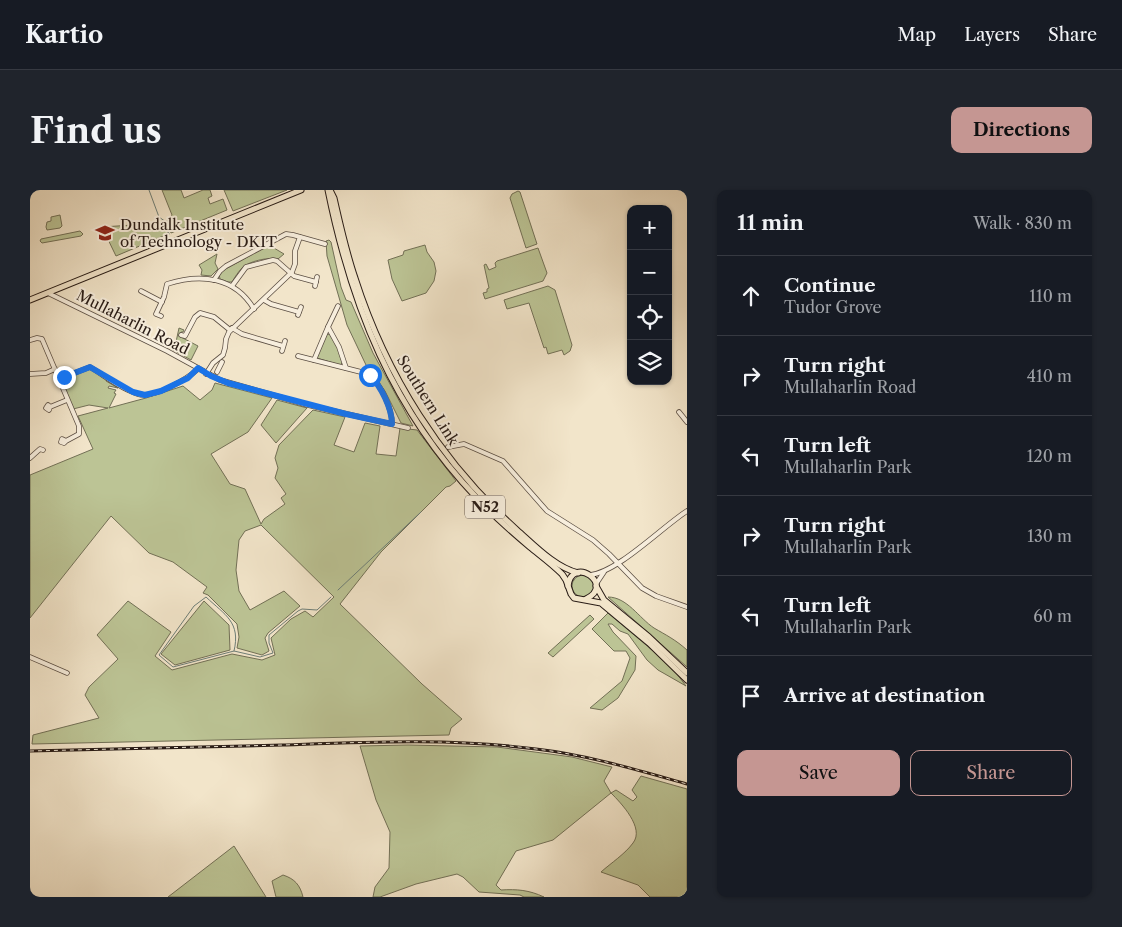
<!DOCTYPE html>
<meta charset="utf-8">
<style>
body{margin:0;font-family:"Libre Caslon Text",serif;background:#20242c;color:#f1f3f6}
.controls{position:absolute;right:15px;top:15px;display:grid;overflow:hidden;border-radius:10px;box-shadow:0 1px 4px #0004}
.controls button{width:45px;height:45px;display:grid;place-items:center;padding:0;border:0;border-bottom:1px solid #363941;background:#171b24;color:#f1f3f6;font:25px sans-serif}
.stop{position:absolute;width:15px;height:15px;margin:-11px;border:4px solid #1a73e8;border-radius:50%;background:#fff}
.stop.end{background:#1a73e8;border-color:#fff;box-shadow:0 1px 5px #0008}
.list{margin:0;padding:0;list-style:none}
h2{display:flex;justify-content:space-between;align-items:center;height:65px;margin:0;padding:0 20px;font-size:21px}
h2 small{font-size:16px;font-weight:400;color:#9ea1a6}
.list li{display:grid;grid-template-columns:32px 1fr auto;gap:15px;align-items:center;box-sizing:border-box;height:80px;padding:0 20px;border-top:1px solid #363941}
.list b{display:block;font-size:19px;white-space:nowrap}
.list p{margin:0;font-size:16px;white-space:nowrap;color:#9ea1a6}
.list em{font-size:16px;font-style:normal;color:#9ea1a6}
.actions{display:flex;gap:10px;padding:15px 20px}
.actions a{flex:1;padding:11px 0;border:1px solid #c59692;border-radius:10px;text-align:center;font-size:18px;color:#c59692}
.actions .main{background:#c59692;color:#111}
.icon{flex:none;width:28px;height:28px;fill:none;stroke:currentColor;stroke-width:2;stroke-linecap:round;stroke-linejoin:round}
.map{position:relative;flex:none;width:657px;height:707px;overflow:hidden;border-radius:10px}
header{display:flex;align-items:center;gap:30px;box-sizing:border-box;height:70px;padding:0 25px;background:#171b24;border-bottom:1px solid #363941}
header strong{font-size:24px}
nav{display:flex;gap:28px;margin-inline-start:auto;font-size:18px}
.intro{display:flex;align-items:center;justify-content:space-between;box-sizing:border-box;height:120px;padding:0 30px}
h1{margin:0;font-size:35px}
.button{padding:12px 22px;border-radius:10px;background:#c59692;color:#111;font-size:18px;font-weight:700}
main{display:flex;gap:30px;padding:0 30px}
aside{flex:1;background:#171b24;border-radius:10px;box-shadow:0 1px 4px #0004}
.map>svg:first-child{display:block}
.green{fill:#bcc495;stroke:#727056}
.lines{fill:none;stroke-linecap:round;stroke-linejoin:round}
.stream{stroke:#6d7e78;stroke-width:1}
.minor-casing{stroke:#5b4e43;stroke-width:5.5}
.major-casing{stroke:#291c16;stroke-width:7}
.minor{stroke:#f7eedd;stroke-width:4}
.major{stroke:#f2e5ca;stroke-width:5}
.rail-casing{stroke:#291c16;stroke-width:3}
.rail{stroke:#f7eedd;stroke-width:1;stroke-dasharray:4;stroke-linecap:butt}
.route{stroke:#1a73e8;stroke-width:6}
.labels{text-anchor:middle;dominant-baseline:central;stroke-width:4;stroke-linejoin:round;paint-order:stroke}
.shield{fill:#f7eedd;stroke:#675b52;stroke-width:1}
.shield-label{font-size:14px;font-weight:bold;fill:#291c16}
.poi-label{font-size:15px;fill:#291c16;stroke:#f7eedd;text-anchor:start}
.street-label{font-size:15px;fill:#291c16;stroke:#f7eedd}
</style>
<header>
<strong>Kartio</strong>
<nav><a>Map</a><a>Layers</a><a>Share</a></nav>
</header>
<div class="intro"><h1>Find us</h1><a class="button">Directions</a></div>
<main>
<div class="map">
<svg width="657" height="707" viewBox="0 0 657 707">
<rect width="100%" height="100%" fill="#f2e5ca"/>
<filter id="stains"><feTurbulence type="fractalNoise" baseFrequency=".004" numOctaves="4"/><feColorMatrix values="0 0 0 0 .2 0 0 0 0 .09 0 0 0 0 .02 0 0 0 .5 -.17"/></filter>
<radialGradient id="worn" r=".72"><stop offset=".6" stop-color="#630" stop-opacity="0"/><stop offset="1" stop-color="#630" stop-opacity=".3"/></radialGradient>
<g class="green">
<path d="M132,0H151L154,8L173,0H180L182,6L178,8L180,14L193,9L197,20L141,43L137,30L142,25Z"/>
<path d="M194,0H257L203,21Z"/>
<path d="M488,1L490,2L507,54L496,58L480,8L482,4Z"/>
<path d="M30,25L32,36L30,38L17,40L16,37L17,32L21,31V27Z"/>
<path d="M134,33L138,44L86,66L72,37Z"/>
<path d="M50,41L53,44L51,46L12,53L10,51L11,49Z"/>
<path d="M299,50L301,52L311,97L316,110L321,112L343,163L383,236L371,233L355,201L336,175L317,135L297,66L296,51Z"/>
<path d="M239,55L254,64L248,69C238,67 219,71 212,78C208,82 205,87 202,92H198L190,89L189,84L192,81Z"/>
<path d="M395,55L397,62L404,72L406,81L404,91L396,103L372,111L362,89L358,70L373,65L374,61Z"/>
<path d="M508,58L517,83L513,91L455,109L453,103L457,102V99L459,98L454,75L456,74L459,80L466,77L465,73L467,71Z"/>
<path d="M187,64L185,73L188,79L181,86L171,85L172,80L169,75Z"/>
<path d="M518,96L525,100L542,155L540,161L534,165L532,160L518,164L516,157L514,158L499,113L477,119L474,110Z"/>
<path d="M149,138L154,140L153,142H151L149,146L168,156L161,170L141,159L146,152Z"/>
<path d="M297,144L302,145L313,170V172L310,175L287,168L286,166Z"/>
<path d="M59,178L77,188L76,191L88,198L79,196L78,198L86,200L84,203L86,204L79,218L116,208L153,196L170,210L182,200L185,193L242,208L218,242L181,264L200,294L215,299L231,334L234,329L255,314L251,308L256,304L245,288L248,278L245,268L249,255L283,220L315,227L304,255L324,262L335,233L350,236L346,264L366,266L370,238L387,240L426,291L420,296L416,297L351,362L310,414L392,494L432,529L421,538L419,545L2,554L3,545L69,528L55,505L59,497L88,469L67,445L98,411L141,442L125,466L142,480L202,464L232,470L245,465L241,448L261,429L275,421L283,427L304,407L231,335L215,341L209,350L206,380L209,401L220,420L254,401L270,416L238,443L235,448L239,461L232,465L207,458L209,447L207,434L178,405L173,403L177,397L143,372L119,363L81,326L0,428V285L63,259L48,226L78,218L59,215L43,219L31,191Z"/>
<path d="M247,210L277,218L246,253L231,235Z"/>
<circle cx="553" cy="396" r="11"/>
<path d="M578,407C597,407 609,428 624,438C636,445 646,450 657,460V477Z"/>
<path d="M174,411L199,435L200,460L145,475L131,464Z"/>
<path d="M578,423L641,476L656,496L628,480L617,470L598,444L590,441L582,434H578L583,442L606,466L605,480L588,508L572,520L560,518L592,491L600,468L596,461H584L562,439Z"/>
<path d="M560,425L564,429L523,467L518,463Z"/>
<path d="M378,555L467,557L542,567L582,577L574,591L581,603L586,600L603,611L607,607L602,600L611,586L657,599V707H620L608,695L571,682C581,673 595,664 603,653C615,638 591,613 581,603L523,650L486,661L466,695L471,700C487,699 499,700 514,707H494L490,705L449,702L433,687L427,684L386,694L350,707H343L345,697L359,678L360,642L346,610L330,556Z"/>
<path d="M204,656L236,707H138Z"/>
<path d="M253,685C265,689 270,695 273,707H246L242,691Z"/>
</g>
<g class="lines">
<g class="stream">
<path d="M119,0L129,27L136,32L139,44"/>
<path d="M308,400L391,322"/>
<path d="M204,461C211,432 195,425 176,407L164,416L129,465L143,477L204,461L230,467L243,463L239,453V445L268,421L272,419L287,420L301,407"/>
</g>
<g class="minor-casing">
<g id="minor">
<path d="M184,90L190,81L196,76L256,44L263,45L295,54"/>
<path d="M202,96L216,77L243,70L247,71L264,86L286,92"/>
<path d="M285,96L287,87"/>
<path d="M111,101L132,112"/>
<path d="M18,103L137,161L190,190L278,215L378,238"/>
<path d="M234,110L241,114L269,122"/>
<path d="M268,125L271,117"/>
<path d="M131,126L126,124L134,107L137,94C171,83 205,87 224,119"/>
<path d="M298,137L308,116"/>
<path d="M202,138L212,144L253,156"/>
<path d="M151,145L155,146L165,127L170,123L184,127L200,140"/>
<path d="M0,150L7,148L12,149L49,236V244L36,251L32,249L31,252L34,253L36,251"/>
<path d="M252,161L255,151"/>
<path d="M268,166L339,184C351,195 362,218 362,234"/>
<path d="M284,170L298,137L309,157L316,178"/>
<path d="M187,182L192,172"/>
<path d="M0,184L16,183L25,179"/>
<path d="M176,184L183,173L193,165L195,158L196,149L199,142L262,82L265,74V61L270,47"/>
<path d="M29,189L60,177C75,186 91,199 108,204C124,209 157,189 168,179"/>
<path d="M20,217L18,215L16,218L19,220L20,217L37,210"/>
<path d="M649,222L657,232"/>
<path d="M418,257L434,254L473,271L517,321L563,350L579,364L612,398L626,406L657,417"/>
<path d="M0,268L10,259L13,260"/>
<path d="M560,385C588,382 632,337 657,321"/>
<path d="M566,394L574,382"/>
<path d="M0,467L37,483"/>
</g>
</g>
<g class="major-casing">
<g id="major">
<path d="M298,0C322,118 363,220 447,308C464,326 482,342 500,357C511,366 522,374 532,384L536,390L541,404L544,408L571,413L619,453L657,490"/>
<path d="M300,0L304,8C310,34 316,62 325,88C356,185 411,272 487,340C505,356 525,377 548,383"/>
<path d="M0,110L271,0"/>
<path d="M538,396C542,364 586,395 556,409"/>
<path d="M566,396L574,410L619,447L657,483"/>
</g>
</g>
<use href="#minor" class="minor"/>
<use href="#major" class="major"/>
<g class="rail-casing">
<path id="rail" d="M0,561C84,559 169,557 253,555C338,552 422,548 506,559C558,565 607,580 657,594"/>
</g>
<use href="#rail" class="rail"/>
</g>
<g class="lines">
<path class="route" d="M34,187L60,177L103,202L115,205L131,201L158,188L168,178L181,186L198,193L316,224L362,234C362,218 351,197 340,185"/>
</g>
<defs>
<g id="university-bare" transform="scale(1.5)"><path d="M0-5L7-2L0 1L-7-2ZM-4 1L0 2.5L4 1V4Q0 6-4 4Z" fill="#8f2418" stroke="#f7eedd" stroke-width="2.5" paint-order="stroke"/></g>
</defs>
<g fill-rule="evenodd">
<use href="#university-bare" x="75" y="43"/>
</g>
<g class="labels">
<rect class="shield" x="435" y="305.5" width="40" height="23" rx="4"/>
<g class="shield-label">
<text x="455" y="317">N52</text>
</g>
<g class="poi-label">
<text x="90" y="34">Dundalk Institute<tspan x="90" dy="17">of Technology - DKIT</tspan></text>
</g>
<g class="street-label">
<text transform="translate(103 132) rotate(27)">Mullaharlin Road</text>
<text transform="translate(398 210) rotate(58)">Southern Link</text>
</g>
</g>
<rect width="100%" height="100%" filter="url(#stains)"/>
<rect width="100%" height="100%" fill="url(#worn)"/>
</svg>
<div class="controls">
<button>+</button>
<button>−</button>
<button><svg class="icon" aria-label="locate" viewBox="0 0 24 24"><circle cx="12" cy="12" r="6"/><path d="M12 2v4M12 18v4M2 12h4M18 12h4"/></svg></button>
<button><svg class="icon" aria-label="layers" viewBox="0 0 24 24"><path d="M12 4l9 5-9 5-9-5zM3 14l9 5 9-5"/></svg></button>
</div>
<div class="stop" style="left:340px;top:185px"></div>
<div class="stop end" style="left:34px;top:187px"></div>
</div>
<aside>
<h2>11 min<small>Walk · 830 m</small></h2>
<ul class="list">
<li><svg class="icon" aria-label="ahead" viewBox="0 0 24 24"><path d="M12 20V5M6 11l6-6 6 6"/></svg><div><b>Continue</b><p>Tudor Grove</p></div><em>110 m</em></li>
<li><svg class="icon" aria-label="right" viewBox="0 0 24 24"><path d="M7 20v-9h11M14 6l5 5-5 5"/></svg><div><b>Turn right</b><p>Mullaharlin Road</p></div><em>410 m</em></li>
<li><svg class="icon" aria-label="left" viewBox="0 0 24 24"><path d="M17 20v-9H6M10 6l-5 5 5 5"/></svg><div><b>Turn left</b><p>Mullaharlin Park</p></div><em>120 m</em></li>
<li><svg class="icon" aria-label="right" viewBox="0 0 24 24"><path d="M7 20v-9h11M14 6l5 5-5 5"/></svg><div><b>Turn right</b><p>Mullaharlin Park</p></div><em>130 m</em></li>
<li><svg class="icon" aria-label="left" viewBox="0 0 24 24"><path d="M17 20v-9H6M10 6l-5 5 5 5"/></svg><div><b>Turn left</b><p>Mullaharlin Park</p></div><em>60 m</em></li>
<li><svg class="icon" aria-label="arrive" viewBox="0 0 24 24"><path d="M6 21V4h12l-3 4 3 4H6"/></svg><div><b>Arrive at destination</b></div></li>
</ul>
<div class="actions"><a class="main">Save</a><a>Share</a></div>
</aside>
</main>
